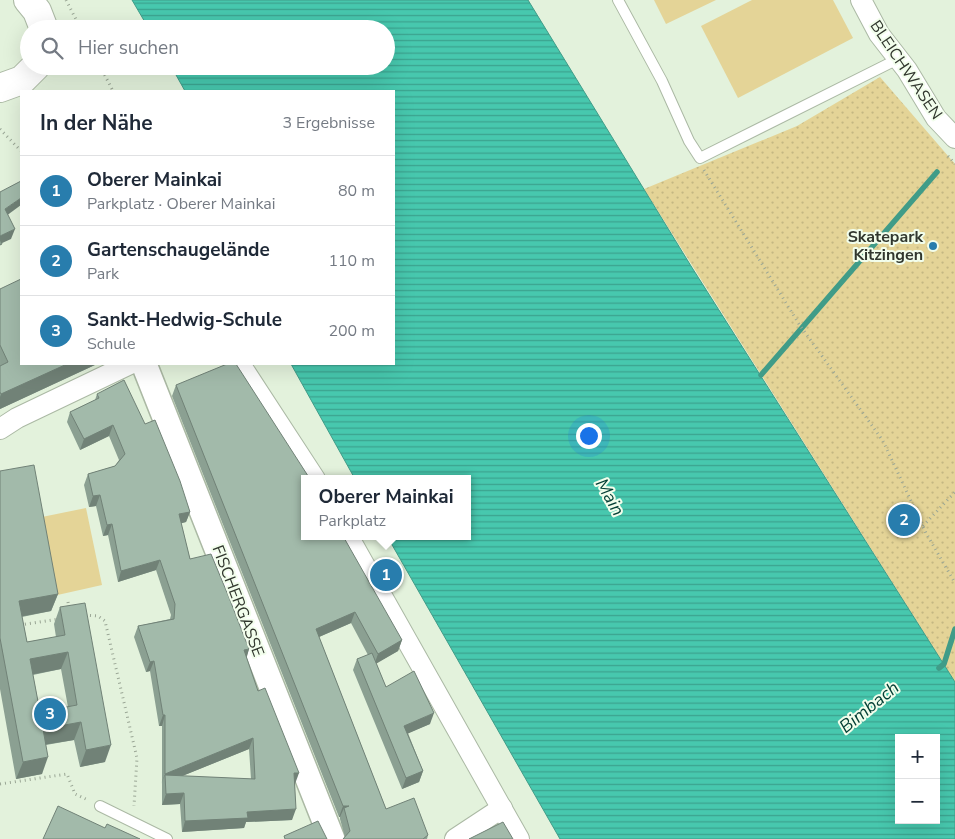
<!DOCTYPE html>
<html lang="de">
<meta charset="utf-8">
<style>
body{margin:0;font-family:"Nunito Sans",sans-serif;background:#f2f2f3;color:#1f2937}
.controls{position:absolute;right:15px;bottom:15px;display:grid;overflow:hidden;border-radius:0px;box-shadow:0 5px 20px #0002}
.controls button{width:45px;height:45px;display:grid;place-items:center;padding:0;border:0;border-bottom:1px solid #e0e1e3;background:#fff;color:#1f2937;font:25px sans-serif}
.you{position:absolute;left:588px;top:435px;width:18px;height:18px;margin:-12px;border:4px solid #fff;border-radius:50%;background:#1a73e8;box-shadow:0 0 0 8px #1a73e833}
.badge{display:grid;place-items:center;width:32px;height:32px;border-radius:50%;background:#287dad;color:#fff;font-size:16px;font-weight:700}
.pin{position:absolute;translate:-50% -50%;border:2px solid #fff;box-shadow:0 1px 5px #0006}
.popup{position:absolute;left:301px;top:475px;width:170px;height:65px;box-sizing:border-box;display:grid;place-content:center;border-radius:0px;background:#fff;filter:drop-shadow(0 1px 4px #0005);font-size:16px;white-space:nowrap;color:#747a83}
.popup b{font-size:19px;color:#1f2937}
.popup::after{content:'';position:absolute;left:50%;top:100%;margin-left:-10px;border:10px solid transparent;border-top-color:#fff}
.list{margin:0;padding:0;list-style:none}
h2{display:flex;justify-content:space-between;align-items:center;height:65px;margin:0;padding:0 20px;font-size:21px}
h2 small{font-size:16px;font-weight:400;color:#747a83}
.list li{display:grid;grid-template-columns:32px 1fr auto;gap:15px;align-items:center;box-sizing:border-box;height:70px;padding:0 20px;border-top:1px solid #e0e1e3}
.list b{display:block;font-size:19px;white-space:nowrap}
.list p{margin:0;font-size:16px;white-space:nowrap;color:#747a83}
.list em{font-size:16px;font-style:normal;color:#747a83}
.icon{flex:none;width:28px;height:28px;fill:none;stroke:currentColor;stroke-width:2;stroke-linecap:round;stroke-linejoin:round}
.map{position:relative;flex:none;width:955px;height:839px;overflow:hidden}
.search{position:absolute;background:#fff;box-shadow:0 5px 20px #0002;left:20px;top:20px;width:375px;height:55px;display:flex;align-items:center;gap:12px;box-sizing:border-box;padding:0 18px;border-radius:28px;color:#747a83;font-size:19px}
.panel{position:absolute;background:#fff;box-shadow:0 5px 20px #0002;left:20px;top:90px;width:375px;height:275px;border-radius:0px}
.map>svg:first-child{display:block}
.green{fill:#e4d497}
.park{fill:url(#park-dots)}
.water{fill:url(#water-rules);stroke:#409c88;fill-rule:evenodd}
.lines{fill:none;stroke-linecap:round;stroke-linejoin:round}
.stream{stroke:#409c88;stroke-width:5.5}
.service-casing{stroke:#abb9a4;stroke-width:12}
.minor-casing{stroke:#abb9a4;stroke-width:22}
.tertiary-casing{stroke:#abb9a4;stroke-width:28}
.secondary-casing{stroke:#abb9a4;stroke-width:30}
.path{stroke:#9aa695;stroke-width:3;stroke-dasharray:1 4;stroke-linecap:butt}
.service{stroke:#fff;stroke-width:10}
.minor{stroke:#fff;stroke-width:20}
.tertiary{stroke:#fff;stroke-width:25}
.secondary{stroke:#fff;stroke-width:28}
.wall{fill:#8ba092;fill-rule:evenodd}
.shaded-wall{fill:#718277}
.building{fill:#a2baaa;stroke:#718277;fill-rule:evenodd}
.poi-dot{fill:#287dad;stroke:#f2feec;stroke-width:2}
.labels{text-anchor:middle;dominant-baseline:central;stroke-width:4;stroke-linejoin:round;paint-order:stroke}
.street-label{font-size:16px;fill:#31372e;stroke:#f2feec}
.poi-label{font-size:16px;font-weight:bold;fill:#31372e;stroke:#f2feec;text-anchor:end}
.water-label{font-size:18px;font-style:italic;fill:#023e34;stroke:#f2feec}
</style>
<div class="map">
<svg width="955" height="839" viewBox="0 0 955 839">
<defs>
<pattern id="park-dots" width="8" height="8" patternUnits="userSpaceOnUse" patternTransform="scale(1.25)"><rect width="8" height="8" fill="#e4d497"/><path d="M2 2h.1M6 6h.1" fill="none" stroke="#c4b782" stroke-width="1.8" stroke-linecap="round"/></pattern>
<pattern id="water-rules" width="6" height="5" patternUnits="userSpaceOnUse" patternTransform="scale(1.25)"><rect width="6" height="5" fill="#47c8ae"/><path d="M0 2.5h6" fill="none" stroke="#3ca38e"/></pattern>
</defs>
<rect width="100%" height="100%" fill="#e3f2dc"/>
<g class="green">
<path d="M654,0H716L666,24Z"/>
<path d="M752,0H833L853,38L738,98L701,26Z"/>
<path d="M86,508L102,585L53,596L37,518Z"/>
</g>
<path class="park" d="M880,77L955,164V682L644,189L797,126Z"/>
<path class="water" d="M132,0H528L691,266L955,682V839H560L387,536H467V479H355L291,364H394V91H185L171,66H386V29H149ZM899,738H936V820H899Z"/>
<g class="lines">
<g class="stream">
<path d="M761,375L937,172"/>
<path d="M939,668L944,664L955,629"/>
</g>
<g class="service-casing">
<g id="service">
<path d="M618,0L662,81L689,141L700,158L898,59"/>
<path d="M100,806L167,839"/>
</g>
</g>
<g class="minor-casing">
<g id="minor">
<path d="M861,0L879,34L907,70L936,118L955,138"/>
<path d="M240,364L315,479"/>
<path d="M0,429L17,418L130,364"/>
<path d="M348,536L519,839"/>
<path d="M455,839L502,808"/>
</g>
</g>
<g class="tertiary-casing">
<path id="tertiary" d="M144,364L332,839"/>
</g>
<g class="secondary-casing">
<g id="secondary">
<path d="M28,0L37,11L44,29"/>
<path d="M0,88L22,80L36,66"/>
</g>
</g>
<g class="path">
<path d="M66,0L81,29"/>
<path d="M100,66L113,91"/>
<path d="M0,129L21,151"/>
<path d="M948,156L955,164"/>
<path d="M704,170L799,324L883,441L926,533L955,583"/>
<path d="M923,526L955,492"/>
<path d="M68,602L69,609"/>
<path d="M85,615L98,616L105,621L137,758L134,806"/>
<path d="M20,625L59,619"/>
<path d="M0,784L67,774L75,794L88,800"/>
</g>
<use href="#service" class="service"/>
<use href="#minor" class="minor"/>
<use href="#tertiary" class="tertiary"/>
<use href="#secondary" class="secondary"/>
</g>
<g class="wall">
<path d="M0,289L21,364H97L0,409Z"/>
<path d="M176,385L402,640L398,651L376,663L386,687L430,724L408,733L423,771L419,782L402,789L353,670L357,659L368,655L351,623L319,637L386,809L428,835L427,839H343L345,837L340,819V817H339L172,396Z"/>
<path d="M97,394L145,424L190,512L186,522L181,523L190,559L249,649L246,658L258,691L295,784L292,820L246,822L244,828L182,832L180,804L162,805V726H159L150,671L146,672L134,637L138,626L170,619L171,615L156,570L118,582L108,535L103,536L96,506L89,507L84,485L88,474L115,466L119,460L109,436L80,450L67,422L70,412L95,400ZM249,749L251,779L182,776Z"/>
<path d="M0,471L58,594L51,611L22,617L27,642L56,637L54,624L60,607L105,762L80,767L74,740L46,745L42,774L16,779L0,689ZM61,669L68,707L40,712L33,675Z"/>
</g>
<g class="shaded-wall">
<path d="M21,198V205L2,219L5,209Z"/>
<path d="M15,229L11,239L0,244V236Z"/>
<path d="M67,364H97L0,409V397L1,394Z"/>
<path d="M113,425L109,436L80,450L84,439Z"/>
<path d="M100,495L96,506L89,507L93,496Z"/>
<path d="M190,512L186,522L175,525L179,514Z"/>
<path d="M112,524L108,535L103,536L107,525Z"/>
<path d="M160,560L156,570L118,582L121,571Z"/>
<path d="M58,594L51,611L13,618L19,601Z"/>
<path d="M355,612L351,623L312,640L316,629Z"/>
<path d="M402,640L398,651L374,665L378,654Z"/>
<path d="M249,649L246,660L244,650Z"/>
<path d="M68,652L61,669L24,676L30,659Z"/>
<path d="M154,661L150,671L146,672L150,662Z"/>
<path d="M434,713L430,724L400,737L404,726Z"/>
<path d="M163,715H165L162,726H159Z"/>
<path d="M81,722L74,740L36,746L43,729Z"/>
<path d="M253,738L249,749L165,783V775L161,784L165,774Z"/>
<path d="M111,745L105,762L80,767L86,750Z"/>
<path d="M48,757L42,774L16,779L23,762Z"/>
<path d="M423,771L419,782L402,789L406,778Z"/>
<path d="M294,773H299L295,784H290Z"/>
<path d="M184,793L180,804L162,805L166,794Z"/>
<path d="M343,806H349L344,808L340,817H339Z"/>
<path d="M296,809L292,820L246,822L244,828L182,832L185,821L247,812Z"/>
</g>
<g class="building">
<path d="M21,181V198L5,209L15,229L0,236V192Z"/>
<path d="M0,239L2,244L0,245Z"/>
<path d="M21,279V364H67L1,394L0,392V366L8,362L0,345V289Z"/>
<path d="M227,364H236L310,479H305V536H343L402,640L378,654L355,612L316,629L386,809L414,798L428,835L423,839H343L350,831L344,808L349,806H343L176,385Z"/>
<path d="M124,380L145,424L155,420L180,481L190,512L179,514L190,559L211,554L228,595L249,649L244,650L258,691L265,688L299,773H294L296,809L247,812L248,818L185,821L184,793L166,794L165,775L255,779L253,738L165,774V715H163L154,661L150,662L138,626L174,619L175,604L160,560L121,571L112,524L107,525L100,495L93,496L88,474L115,466L125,454L113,425L84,439L70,412L99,398L97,394Z"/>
<path d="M34,465L58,594L19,601L27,642L65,635L60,607L85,603L111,745L86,750L81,722L43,729L48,757L23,762L0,638V471ZM68,652L77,705L40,712L30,659Z"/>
<path d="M372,653L386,687L414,671L434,713L404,726L423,771L406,778L357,659Z"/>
<path d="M58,806L105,828L107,824L140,839H43Z"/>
<path d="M318,821L327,839H285L284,836Z"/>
<path d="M503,822L513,839H469Z"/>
</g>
<circle class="poi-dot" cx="933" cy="246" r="5"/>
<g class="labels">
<g class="street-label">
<text transform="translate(906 70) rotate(56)">BLEICHWASEN</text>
<text transform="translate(238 601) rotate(69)">FISCHERGASSE</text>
</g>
<g class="poi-label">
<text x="923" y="237">Skatepark<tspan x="923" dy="18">Kitzingen</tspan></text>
</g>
<g class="water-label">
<text transform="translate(610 497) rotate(60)">Main</text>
<text transform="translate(869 707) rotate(-39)">Bimbach</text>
</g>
</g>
</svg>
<div class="controls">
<button>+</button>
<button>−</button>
</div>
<div class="you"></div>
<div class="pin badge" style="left:386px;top:575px">1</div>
<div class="popup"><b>Oberer Mainkai</b>Parkplatz</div>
<div class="pin badge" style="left:904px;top:520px">2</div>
<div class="pin badge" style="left:50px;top:714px">3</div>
<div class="search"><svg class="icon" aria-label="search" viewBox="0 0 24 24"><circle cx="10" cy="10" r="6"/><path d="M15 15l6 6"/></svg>Hier suchen</div>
<section class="panel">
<h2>In der Nähe<small>3 Ergebnisse</small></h2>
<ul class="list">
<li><span class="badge">1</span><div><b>Oberer Mainkai</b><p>Parkplatz · Oberer Mainkai</p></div><em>80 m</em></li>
<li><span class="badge">2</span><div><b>Gartenschaugelände</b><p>Park</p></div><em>110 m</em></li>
<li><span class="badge">3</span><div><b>Sankt-Hedwig-Schule</b><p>Schule</p></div><em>200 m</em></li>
</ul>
</section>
</div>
